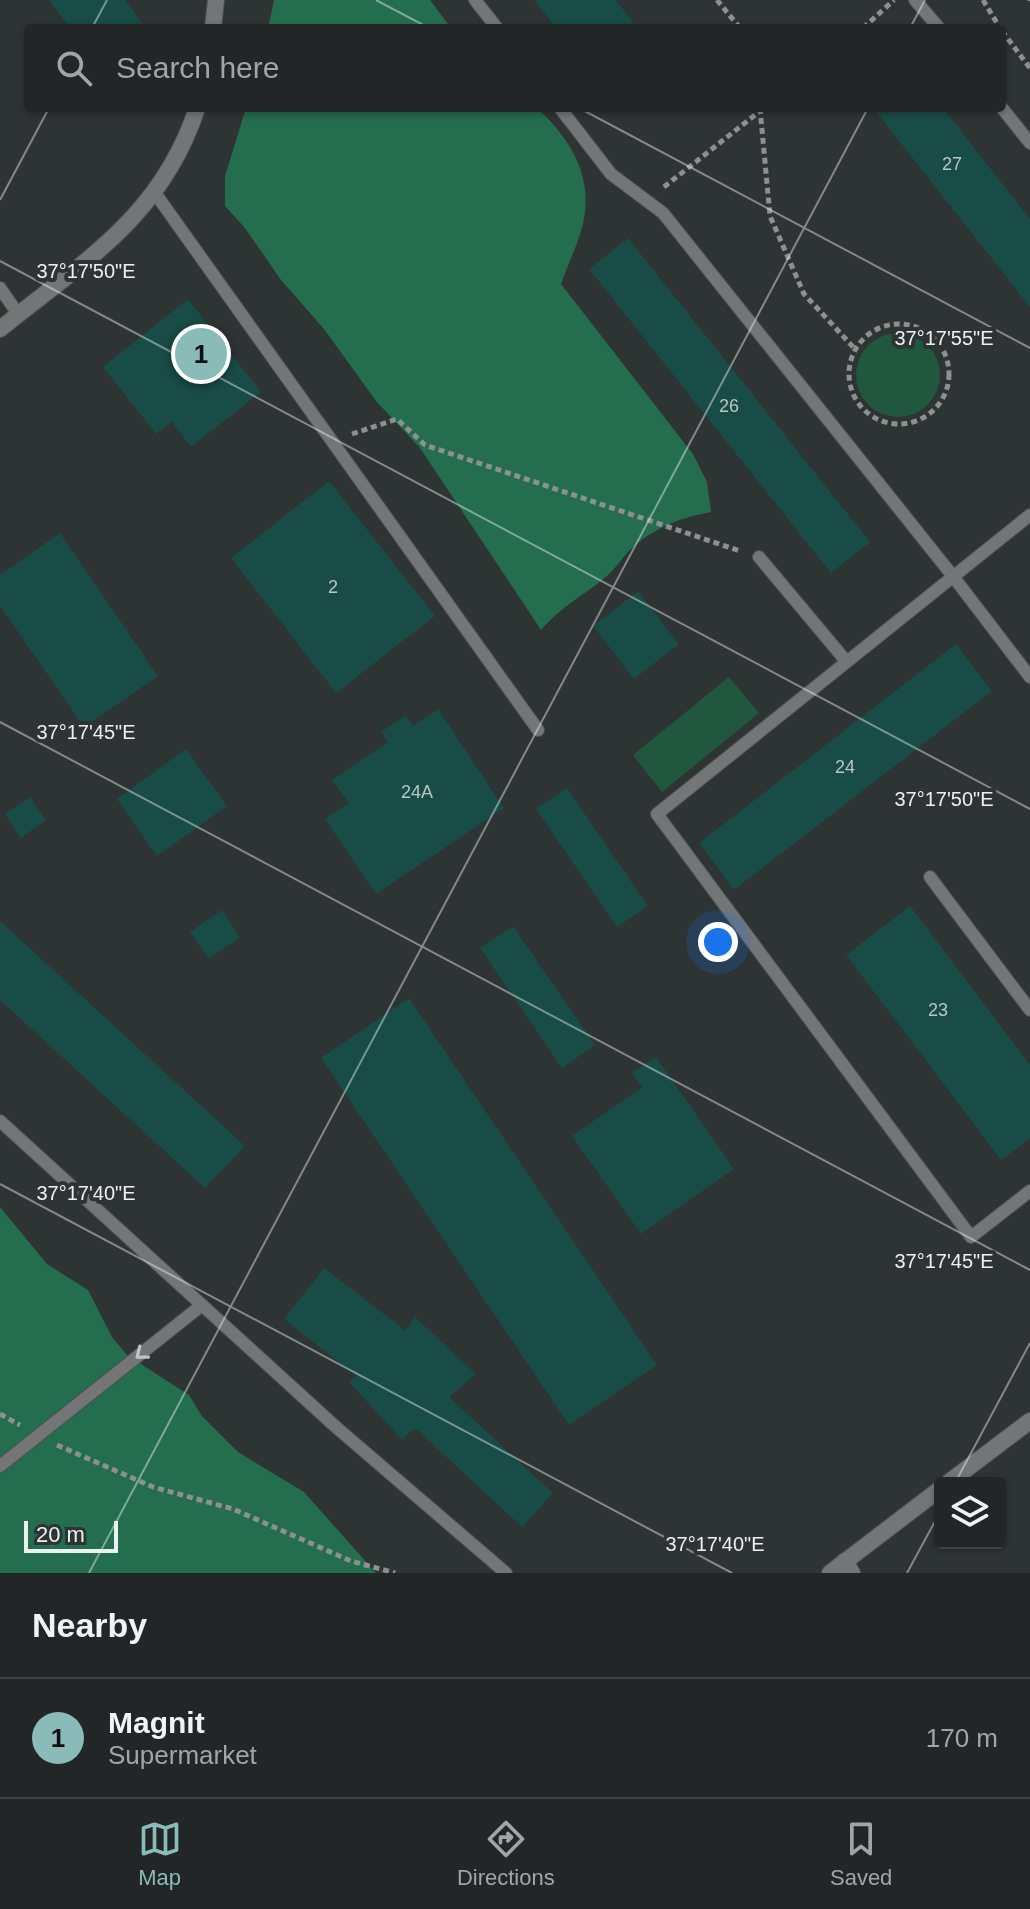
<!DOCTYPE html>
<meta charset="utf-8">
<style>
body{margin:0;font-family:Arial,sans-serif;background:#2a2e2f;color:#f1f3f6}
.controls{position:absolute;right:24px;bottom:24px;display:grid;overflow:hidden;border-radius:8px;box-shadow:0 2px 6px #0004}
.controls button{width:72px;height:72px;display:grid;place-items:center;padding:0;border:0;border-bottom:2px solid #3f4344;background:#222627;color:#f1f3f6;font:40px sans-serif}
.scale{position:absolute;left:24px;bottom:20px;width:94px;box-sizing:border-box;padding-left:8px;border:4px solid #edf0f1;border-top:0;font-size:22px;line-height:28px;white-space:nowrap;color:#edf0f1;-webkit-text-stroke:6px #2e3334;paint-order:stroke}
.you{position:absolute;left:718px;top:942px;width:28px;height:28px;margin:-20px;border:6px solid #fff;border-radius:50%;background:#1a73e8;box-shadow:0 0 0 12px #1a73e833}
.badge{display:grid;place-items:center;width:52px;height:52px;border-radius:50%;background:#8bbbb9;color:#111;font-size:26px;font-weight:700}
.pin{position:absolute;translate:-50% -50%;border:4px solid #fff;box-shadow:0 2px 8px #0006}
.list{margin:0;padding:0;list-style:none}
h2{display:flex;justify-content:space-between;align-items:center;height:104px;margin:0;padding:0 32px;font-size:34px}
h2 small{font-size:26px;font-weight:400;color:#a2a5a7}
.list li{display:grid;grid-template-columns:52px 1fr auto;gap:24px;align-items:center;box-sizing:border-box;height:120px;padding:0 32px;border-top:2px solid #3f4344}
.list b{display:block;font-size:30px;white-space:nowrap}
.list p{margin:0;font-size:26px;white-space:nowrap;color:#a2a5a7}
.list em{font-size:26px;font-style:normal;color:#a2a5a7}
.icon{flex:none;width:44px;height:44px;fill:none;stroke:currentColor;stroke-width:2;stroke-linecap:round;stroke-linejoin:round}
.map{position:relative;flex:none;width:1030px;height:1573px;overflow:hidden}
.search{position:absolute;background:#222627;box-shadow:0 2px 6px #0004;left:24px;right:24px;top:24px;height:88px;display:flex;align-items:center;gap:20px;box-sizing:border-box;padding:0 28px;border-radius:8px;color:#a2a5a7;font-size:30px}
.sheet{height:224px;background:#222627}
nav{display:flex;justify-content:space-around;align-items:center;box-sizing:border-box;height:112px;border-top:2px solid #3f4344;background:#222627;font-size:22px;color:#a2a5a7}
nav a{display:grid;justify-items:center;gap:4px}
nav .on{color:#8bbbb9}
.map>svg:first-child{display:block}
.green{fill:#22573f}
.forest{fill:#246d4e}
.building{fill:#194b47}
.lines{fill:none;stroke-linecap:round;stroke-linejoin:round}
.service-casing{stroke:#4d5152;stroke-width:14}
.minor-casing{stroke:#4d5152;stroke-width:18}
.tertiary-casing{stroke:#4d5152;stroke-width:18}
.path{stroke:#8c9091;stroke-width:5;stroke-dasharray:6 4;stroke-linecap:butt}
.service{stroke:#737576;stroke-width:12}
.minor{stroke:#737576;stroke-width:16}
.tertiary{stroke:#737576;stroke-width:16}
.oneway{stroke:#c2c5c6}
.ticks{fill:none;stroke:#edf0f1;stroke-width:2;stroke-opacity:0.45}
.labels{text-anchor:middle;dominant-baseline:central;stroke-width:8;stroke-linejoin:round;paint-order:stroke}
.number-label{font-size:18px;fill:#b8c7c6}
.ticks-label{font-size:20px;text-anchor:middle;fill:#edf0f1;stroke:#2e3334;stroke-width:8;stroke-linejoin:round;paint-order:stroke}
</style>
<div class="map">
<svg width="1030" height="1573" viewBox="0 0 1030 1573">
<rect width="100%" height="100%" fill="#2e3334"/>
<g class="green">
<circle cx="898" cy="375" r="42"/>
<path d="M729,677L759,713L662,792L633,755Z"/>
</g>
<g class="forest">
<path d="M274,0H430L451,28H268Z"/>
<path d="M246,108H537C573,141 596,181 581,231C576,249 567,266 561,284L693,454L707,482L711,512C679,518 653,528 629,551C622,558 616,568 608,575C585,595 564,604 541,630L420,448L376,401L324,329L281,280L245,228L225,206V176Z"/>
<path d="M0,1207L47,1264L88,1290L112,1337L127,1355L189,1395L202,1416L238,1452L304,1492L376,1573H0Z"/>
</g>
<g class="building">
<path d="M49,0H125L145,28H70Z"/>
<path d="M534,0H616L637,28H556Z"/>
<path d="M873,108H943L1030,219V307Z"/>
<path d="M628,238L870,542L831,573L589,269Z"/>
<path d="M188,299L261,392L191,447L172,422L156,434L103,367Z"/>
<path d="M329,481L435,616L336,693L231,558Z"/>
<path d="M60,533L158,676L84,727L0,606V575Z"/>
<path d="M638,591L679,644L634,679L593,626Z"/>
<path d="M956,644L992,691L734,890L699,843Z"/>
<path d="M438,709L504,808L376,894L325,819L349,803L332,780L388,742L381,732L406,715L413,726Z"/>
<path d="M186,749L227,806L157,856L117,799Z"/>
<path d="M567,788L648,906L617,927L536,809Z"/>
<path d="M30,797L46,820L21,838L5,814Z"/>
<path d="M910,906L1030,1065V1139L1001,1160L846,955Z"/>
<path d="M222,910L240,937L209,959L190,932Z"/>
<path d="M0,921L245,1146L205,1188L0,1000Z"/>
<path d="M513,926L595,1045L562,1068L480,948Z"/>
<path d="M409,998L657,1365L569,1425L321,1058Z"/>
<path d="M656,1057L734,1169L641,1234L572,1136L642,1087L632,1073Z"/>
<path d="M324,1268L405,1330L415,1317L476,1374L449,1397L553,1493L522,1527L415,1428L402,1440L349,1382L356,1376L284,1319Z"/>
</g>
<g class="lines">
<g class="service-casing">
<g id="service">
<path d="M475,0L497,28"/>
<path d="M915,0L939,28"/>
<path d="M560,108L611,174L663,213L952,575L1030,677"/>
<path d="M1002,108L1030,143"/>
<path d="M155,193L538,730"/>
<path d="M0,288L18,314"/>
<path d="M1030,515L657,814L971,1237L1030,1191"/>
<path d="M759,557L846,661"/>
<path d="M930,877L1030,1010"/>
<path d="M0,1121L337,1428L506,1573"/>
<path d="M0,1466L202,1305"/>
</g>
</g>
<g class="minor-casing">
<g id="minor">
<path d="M213,28L216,0"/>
<path d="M0,329C84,261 162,216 197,108"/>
<path d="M845,1561L852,1573"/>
</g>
</g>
<g class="tertiary-casing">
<g id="tertiary">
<path d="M948,1483L1030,1421"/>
<path d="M830,1573L940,1489"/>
</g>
</g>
<g class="path">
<path d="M717,0L740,28"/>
<path d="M983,0L1000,28"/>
<path d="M1030,0V1"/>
<path d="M863,28L894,0"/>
<path d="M1002,31L1030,68"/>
<path d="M760,108L770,216L804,294L855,349"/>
<path d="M664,187L760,111"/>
<circle cx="899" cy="374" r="50"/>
<path d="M352,434L397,419L425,445L740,551"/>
<path d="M0,1414L20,1425"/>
<path d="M57,1445L153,1487L233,1509L351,1561L395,1573"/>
</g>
<use href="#service" class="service"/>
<use href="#minor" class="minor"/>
<use href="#tertiary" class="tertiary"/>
</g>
<defs><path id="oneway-chevron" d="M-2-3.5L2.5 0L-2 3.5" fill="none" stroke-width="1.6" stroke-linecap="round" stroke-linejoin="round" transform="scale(2)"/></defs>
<use class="oneway" href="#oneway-chevron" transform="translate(141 1354) rotate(142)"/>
<path class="ticks" d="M376,0L429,28M92,28L107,0M910,28L925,0M579,108L1030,348M0,200L49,108M0,261L1030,809M0,722L1030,1270M0,1184L732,1573M955,1483L1030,1343M89,1573L868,108M907,1573L940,1512"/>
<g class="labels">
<g class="number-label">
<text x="952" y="164">27</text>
<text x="729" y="406">26</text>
<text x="333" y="587">2</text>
<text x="845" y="767">24</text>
<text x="417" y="792">24А</text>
<text x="938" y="1010">23</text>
</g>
</g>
<g class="ticks-label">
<text x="86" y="278">37°17'50"E</text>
<text x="944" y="345">37°17'55"E</text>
<text x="86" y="739">37°17'45"E</text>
<text x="944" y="806">37°17'50"E</text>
<text x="86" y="1200">37°17'40"E</text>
<text x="944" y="1268">37°17'45"E</text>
<text x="715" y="1551">37°17'40"E</text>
</g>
</svg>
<div class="controls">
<button><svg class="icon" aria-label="layers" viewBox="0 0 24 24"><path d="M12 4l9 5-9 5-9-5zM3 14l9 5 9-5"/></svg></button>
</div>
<div class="scale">20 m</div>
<div class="you"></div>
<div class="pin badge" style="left:201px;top:354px">1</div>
<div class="search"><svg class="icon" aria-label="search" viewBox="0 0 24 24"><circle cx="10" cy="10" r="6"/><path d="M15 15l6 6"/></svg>Search here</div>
</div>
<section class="sheet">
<h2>Nearby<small></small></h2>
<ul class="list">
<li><span class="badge">1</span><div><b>Magnit</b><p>Supermarket</p></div><em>170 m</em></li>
</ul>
</section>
<nav>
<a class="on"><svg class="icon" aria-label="map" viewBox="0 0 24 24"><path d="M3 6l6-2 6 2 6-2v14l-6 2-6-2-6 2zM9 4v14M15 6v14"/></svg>Map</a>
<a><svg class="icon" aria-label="directions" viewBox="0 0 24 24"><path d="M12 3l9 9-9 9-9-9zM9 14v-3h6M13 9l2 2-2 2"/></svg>Directions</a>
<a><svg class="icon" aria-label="saved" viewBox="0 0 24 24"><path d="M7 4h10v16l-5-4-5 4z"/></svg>Saved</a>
</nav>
